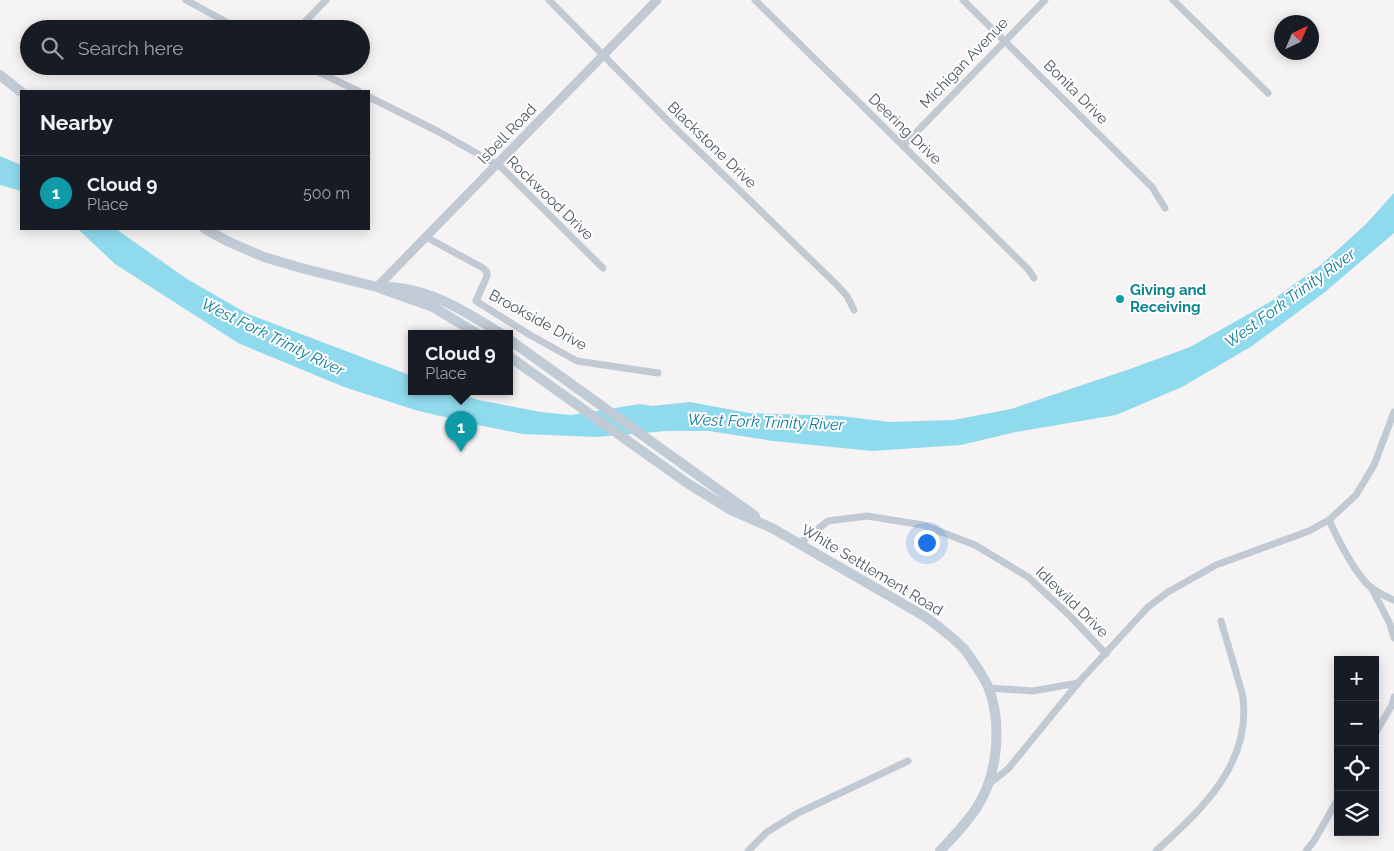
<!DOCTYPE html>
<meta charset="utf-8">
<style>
body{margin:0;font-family:Raleway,sans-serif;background:#242831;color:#f1f3f6}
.controls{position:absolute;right:15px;bottom:15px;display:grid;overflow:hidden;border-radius:0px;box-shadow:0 2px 12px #0003}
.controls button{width:45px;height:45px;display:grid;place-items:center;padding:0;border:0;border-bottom:1px solid #363941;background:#171b24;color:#f1f3f6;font:25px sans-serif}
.compass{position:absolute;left:1274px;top:15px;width:45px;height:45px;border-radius:50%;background:#171b24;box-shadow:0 2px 12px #0003;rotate:44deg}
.you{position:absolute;left:926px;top:542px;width:18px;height:18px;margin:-12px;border:4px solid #fff;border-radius:50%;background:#1a73e8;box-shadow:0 0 0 8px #1a73e833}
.badge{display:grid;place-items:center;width:32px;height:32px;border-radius:50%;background:#d93025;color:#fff;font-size:16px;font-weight:700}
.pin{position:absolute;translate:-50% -41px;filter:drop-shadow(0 1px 2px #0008)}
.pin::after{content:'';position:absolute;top:26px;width:18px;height:15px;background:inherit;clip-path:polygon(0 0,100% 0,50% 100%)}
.popup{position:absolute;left:408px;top:330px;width:105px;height:65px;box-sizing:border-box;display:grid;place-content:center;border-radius:0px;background:#171b24;filter:drop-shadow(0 1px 4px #0005);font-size:16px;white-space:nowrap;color:#9ea1a6}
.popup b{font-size:19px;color:#f1f3f6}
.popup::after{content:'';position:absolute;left:50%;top:100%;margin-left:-10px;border:10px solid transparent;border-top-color:#171b24}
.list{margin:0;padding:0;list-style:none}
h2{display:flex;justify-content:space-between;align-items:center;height:65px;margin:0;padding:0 20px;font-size:21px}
h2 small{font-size:16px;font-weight:400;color:#9ea1a6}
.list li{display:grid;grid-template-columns:32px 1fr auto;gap:15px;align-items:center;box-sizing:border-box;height:75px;padding:0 20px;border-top:1px solid #363941}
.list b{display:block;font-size:19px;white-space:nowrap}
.list p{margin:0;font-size:16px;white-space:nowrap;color:#9ea1a6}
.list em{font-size:16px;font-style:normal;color:#9ea1a6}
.icon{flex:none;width:28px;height:28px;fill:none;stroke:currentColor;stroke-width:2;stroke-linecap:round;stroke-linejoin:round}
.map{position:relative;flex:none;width:1394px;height:851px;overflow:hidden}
.search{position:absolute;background:#171b24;box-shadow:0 2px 12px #0003;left:20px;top:20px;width:350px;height:55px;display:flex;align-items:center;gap:12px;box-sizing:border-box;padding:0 18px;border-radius:28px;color:#9ea1a6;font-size:19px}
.panel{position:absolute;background:#171b24;box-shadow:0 2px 12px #0003;left:20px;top:90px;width:350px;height:140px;border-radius:0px}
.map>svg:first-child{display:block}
.water{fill:#90daee}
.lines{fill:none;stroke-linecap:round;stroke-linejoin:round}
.minor{stroke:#c1cad2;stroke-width:7}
.tertiary{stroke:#c1cad2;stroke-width:9}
.secondary{stroke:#c1cbd6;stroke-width:10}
.culture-dot{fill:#0f9aa8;stroke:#fff;stroke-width:2}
.labels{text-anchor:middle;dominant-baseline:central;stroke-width:4;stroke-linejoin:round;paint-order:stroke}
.street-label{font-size:15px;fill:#4a5661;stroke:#fff}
.culture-label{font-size:15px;font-weight:bold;fill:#0d838f;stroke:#fff;text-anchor:start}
.water-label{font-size:16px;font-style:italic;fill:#0c7c9b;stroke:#fff}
</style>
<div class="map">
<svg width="1394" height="851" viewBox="0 0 1394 851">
<rect width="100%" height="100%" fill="#f5f3f3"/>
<g class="water">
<path d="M0,156L21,165V191L0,185Z"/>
<path d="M1394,193V233L1325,292L1252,346L1182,387L1116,415L1016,432L961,445L872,451L773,441L709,431H667L596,437L523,434L478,425L415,410L344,387L238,343L115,264L78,229H116L187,279L248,314L412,376V391H452L478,400L541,412L571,415L640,404L652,406L690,402L749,413L840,416L890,422L953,420L1011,409L1130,369L1190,347L1270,302L1322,264L1366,224Z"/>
</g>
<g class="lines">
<g class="minor">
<path d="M186,0L239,29"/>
<path d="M549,0L673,126L838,286L847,296L854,310"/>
<path d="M755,0L1028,269L1034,278"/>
<path d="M963,0L1152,187L1165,208"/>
<path d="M1173,0L1268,93"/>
<path d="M298,29L326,0"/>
<path d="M306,66L358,91"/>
<path d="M369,97L439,132L501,167L603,268"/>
<path d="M903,146L1045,0"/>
<path d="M426,237L483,268L487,272V276L476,301L530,335L577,361L658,373"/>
<path d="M1329,520C1337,538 1357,578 1373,589C1379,593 1387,597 1394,600"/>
<path d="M799,544L828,521L867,516L923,525L975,545L1028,577L1071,617L1106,654"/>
<path d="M1372,589L1390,624L1394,638"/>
<path d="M989,688L1033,691L1078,683L1148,607L1168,592L1216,565L1309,531L1329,520L1356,495L1374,465L1394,412"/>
<path d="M1375,734L1392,705L1394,697"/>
<path d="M989,784L1008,769L1078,683"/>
<path d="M748,851L767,832L798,813L908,761"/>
<path d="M1156,851C1201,810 1251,765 1243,698C1242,690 1238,681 1236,672C1231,655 1226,638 1221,621"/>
<path d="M1306,851L1314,841L1338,799"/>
</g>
<path class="tertiary" d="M377,287L657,0"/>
<g class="secondary">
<path d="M0,75L21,92"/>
<path d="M205,229L229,242L264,257L301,268L377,287L433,307L476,333"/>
<path d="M383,287C425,286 465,311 500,333"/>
<path d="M510,340L755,516"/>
<path d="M510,357L687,483L731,510L772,528L924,616C938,626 953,637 965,650C972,660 985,678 989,689C1002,724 998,775 977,807C967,823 953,837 940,851"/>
</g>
</g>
<circle class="culture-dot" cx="1120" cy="299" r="5"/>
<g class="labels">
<g class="street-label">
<text transform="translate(964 63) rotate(-46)">Michigan Avenue</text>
<text transform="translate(1076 92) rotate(45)">Bonita Drive</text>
<text transform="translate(905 129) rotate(44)">Deering Drive</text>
<text transform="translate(507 134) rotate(-46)">Isbell Road</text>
<text transform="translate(712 145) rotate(44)">Blackstone Drive</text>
<text transform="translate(550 198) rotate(44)">Rockwood Drive</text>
<text transform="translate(538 320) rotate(29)">Brookside Drive</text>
<text transform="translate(872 570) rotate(31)">White Settlement Road</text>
<text transform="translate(1072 602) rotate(44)">Idlewild Drive</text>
</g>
<g class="culture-label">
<text x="1130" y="290">Giving and<tspan x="1130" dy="17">Receiving</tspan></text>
</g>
<g class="water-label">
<text transform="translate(1290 298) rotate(-36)">West Fork Trinity River</text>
<text transform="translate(273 337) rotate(26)">West Fork Trinity River</text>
<text transform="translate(766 422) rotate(2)">West Fork Trinity River</text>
</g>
</g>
</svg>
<div class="controls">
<button>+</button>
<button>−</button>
<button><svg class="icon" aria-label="locate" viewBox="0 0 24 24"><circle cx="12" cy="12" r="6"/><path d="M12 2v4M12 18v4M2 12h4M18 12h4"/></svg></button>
<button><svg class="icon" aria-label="layers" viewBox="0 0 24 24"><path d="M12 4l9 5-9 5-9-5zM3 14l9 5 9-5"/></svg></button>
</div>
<svg class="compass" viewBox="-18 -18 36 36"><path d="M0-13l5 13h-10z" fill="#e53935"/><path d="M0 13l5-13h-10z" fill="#9ea1a6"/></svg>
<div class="you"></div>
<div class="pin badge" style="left:461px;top:452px;background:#0f9aa8">1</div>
<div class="popup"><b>Cloud 9</b>Place</div>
<div class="search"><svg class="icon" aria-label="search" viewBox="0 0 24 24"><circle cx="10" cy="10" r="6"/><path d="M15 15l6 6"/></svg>Search here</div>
<section class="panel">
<h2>Nearby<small></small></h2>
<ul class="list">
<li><span class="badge" style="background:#0f9aa8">1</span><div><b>Cloud 9</b><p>Place</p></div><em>500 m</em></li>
</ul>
</section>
</div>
